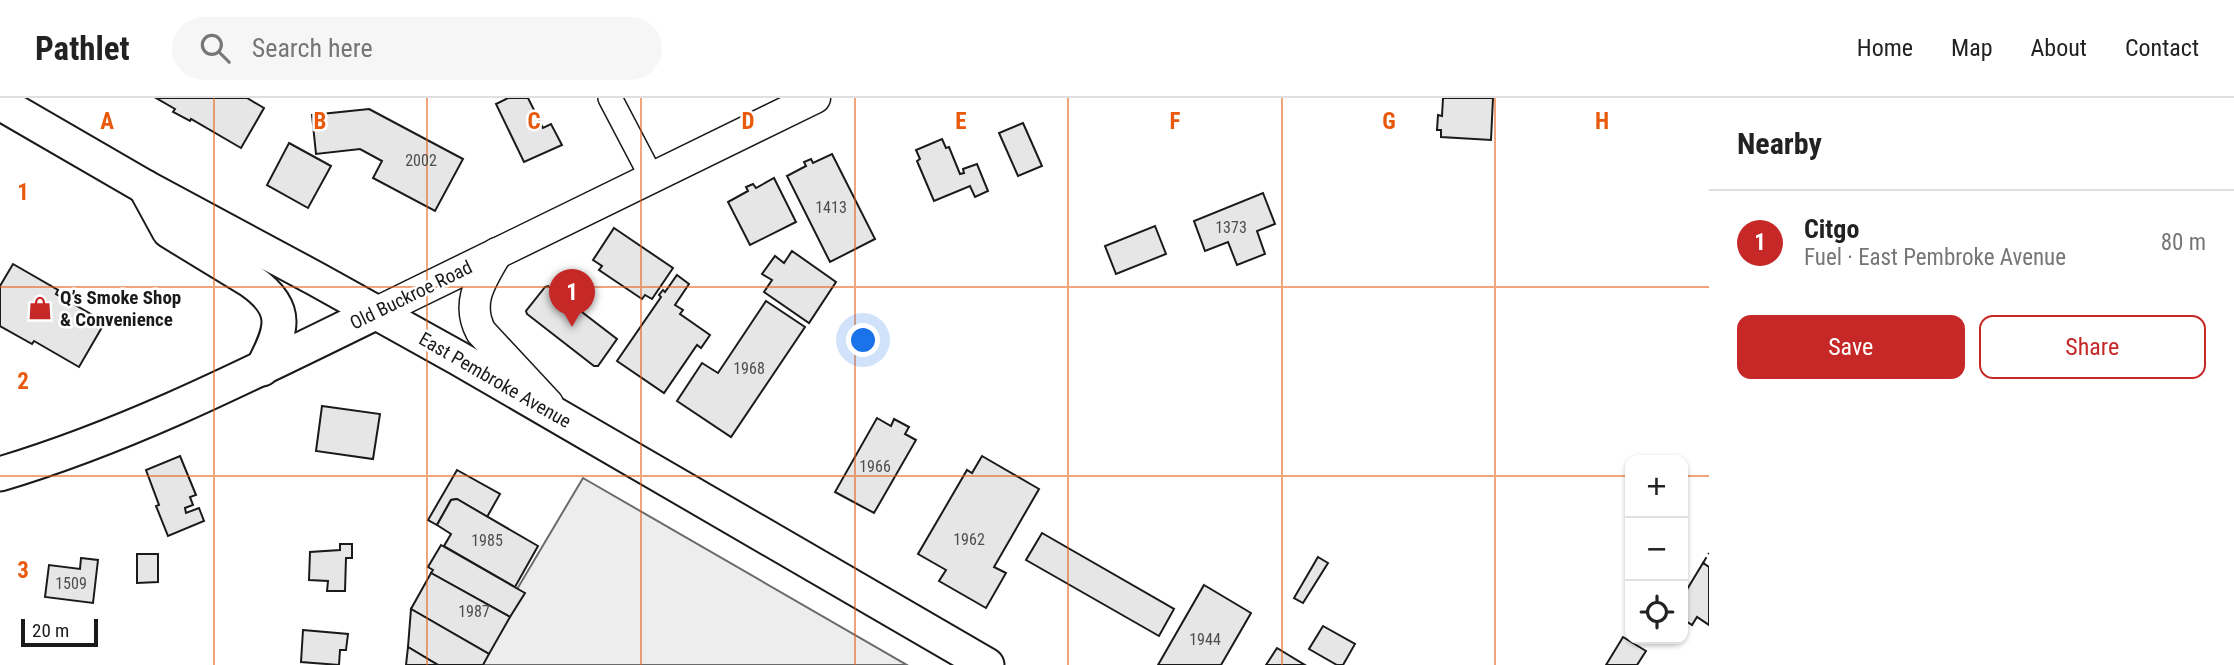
<!DOCTYPE html>
<meta charset="utf-8">
<style>
body{margin:0;font-family:"Roboto Condensed",sans-serif;background:#f6f6f6;color:#222}
.controls{position:absolute;right:21px;bottom:21px;display:grid;overflow:hidden;border-radius:14px;box-shadow:0 2px 5px #0004}
.controls button{width:63px;height:63px;display:grid;place-items:center;padding:0;border:0;border-bottom:2px solid #e0e0e0;background:#fff;color:#222;font:35px sans-serif}
.scale{position:absolute;left:21px;bottom:18px;width:77px;box-sizing:border-box;padding-left:7px;border:4px solid #1a1a1a;border-top:0;font-size:19px;line-height:24px;white-space:nowrap;color:#1a1a1a;-webkit-text-stroke:5px #fff;paint-order:stroke}
.you{position:absolute;left:864px;top:243px;width:24px;height:24px;margin:-18px;border:5px solid #fff;border-radius:50%;background:#1a73e8;box-shadow:0 0 0 10px #1a73e833}
.badge{display:grid;place-items:center;width:46px;height:46px;border-radius:50%;background:#c62828;color:#fff;font-size:23px;font-weight:700}
.pin{position:absolute;translate:-50% -58px;filter:drop-shadow(0 2px 4px #0008)}
.pin::after{content:'';position:absolute;top:37px;width:24px;height:21px;background:inherit;clip-path:polygon(0 0,100% 0,50% 100%)}
.list{margin:0;padding:0;list-style:none}
h2{display:flex;justify-content:space-between;align-items:center;height:91px;margin:0;padding:0 28px;font-size:30px}
h2 small{font-size:23px;font-weight:400;color:#767676}
.list li{display:grid;grid-template-columns:46px 1fr auto;gap:21px;align-items:center;box-sizing:border-box;height:105px;padding:0 28px;border-top:2px solid #e0e0e0}
.list b{display:block;font-size:26px;white-space:nowrap}
.list p{margin:0;font-size:23px;white-space:nowrap;color:#767676}
.list em{font-size:23px;font-style:normal;color:#767676}
.actions{display:flex;gap:14px;padding:21px 28px}
.actions a{flex:1;padding:16px 0;border:2px solid #c62828;border-radius:14px;text-align:center;font-size:24px;color:#c62828}
.actions .main{background:#c62828;color:#fff}
.icon{flex:none;width:38px;height:38px;fill:none;stroke:currentColor;stroke-width:2;stroke-linecap:round;stroke-linejoin:round}
.map{position:relative;flex:none;width:1709px;height:567px;overflow:hidden}
header{display:flex;align-items:center;gap:42px;box-sizing:border-box;height:98px;padding:0 35px;background:#fff;border-bottom:2px solid #e0e0e0}
header strong{font-size:33px}
nav{display:flex;gap:38px;margin-inline-start:auto;font-size:24px}
.search{width:490px;height:63px;background:#f6f6f6;display:flex;align-items:center;gap:18px;box-sizing:border-box;padding:0 24px;border-radius:38px;color:#767676;font-size:26px}
main{display:flex}
aside{flex:1;background:#fff}
.map>svg:first-child{display:block}
.parking{fill:#ededed;stroke:#6a6a6a;stroke-width:2}
.building{fill:#e6e6e6;stroke:#1a1a1a;stroke-width:2}
.lines{fill:none;stroke-linecap:round;stroke-linejoin:round}
.minor-casing{stroke:#1a1a1a;stroke-width:26}
.tertiary-casing{stroke:#1a1a1a;stroke-width:33}
.secondary-casing{stroke:#1a1a1a;stroke-width:37}
.minor{stroke:#fff;stroke-width:23}
.tertiary{stroke:#fff;stroke-width:30}
.secondary{stroke:#fff;stroke-width:33}
.fence{stroke:#1a1a1a;stroke-width:2;stroke-dasharray:9 3.5;stroke-linecap:butt}
.grid{fill:none;stroke:#e8590c;stroke-width:2;stroke-opacity:0.55}
.labels{text-anchor:middle;dominant-baseline:central;stroke-width:5;stroke-linejoin:round;paint-order:stroke}
.number-label{font-size:16px;fill:#4d4d4d}
.street-label{font-size:19px;fill:#1a1a1a;stroke:#fff}
.poi-label{font-size:19px;font-weight:bold;fill:#1a1a1a;stroke:#fff;text-anchor:start}
.grid-label{font-size:23px;text-anchor:middle;font-weight:bold;fill:#e8590c;stroke:#fff;stroke-width:5;stroke-linejoin:round;paint-order:stroke}
</style>
<header>
<strong>Pathlet</strong>
<div class="search"><svg class="icon" aria-label="search" viewBox="0 0 24 24"><circle cx="10" cy="10" r="6"/><path d="M15 15l6 6"/></svg>Search here</div>
<nav><a>Home</a><a>Map</a><a>About</a><a>Contact</a></nav>
</header>
<main>
<div class="map">
<svg width="1709" height="567" viewBox="0 0 1709 567">
<rect width="100%" height="100%" fill="#fff"/>
<path class="parking" d="M583,380L907,567H472Z"/>
<g class="building">
<path d="M156,0H247L264,10L241,50L191,21L190,23L173,14L175,11Z"/>
<path d="M508,0H528L543,30L551,26L562,47L524,64L496,6Z"/>
<path d="M1443,0H1493L1491,42L1441,39V32H1437L1438,17L1442,18Z"/>
<path d="M369,11L463,61L435,113L373,80L382,63L360,51L316,56L312,17Z"/>
<path d="M1023,25L1042,68L1018,78L999,35Z"/>
<path d="M942,41L946,50L949,49L960,76L964,75L963,71L977,66L988,93L975,99L970,88L934,103L917,63L920,61L916,52Z"/>
<path d="M289,45L331,68L308,110L267,87Z"/>
<path d="M832,56L875,141L830,164L787,78L806,68L804,64L811,61L813,65Z"/>
<path d="M774,80L796,124L750,147L728,104L748,93L746,89L753,86L756,90Z"/>
<path d="M1263,95L1275,126L1257,133L1265,156L1237,167L1228,144L1205,153L1194,123Z"/>
<path d="M1155,128L1166,156L1116,176L1105,148Z"/>
<path d="M614,130L673,170L652,201L645,197L642,201L599,172L602,168L593,162Z"/>
<path d="M792,153L836,184L809,225L764,194L772,182L762,176L775,158L784,165Z"/>
<path d="M13,166L58,192L56,196L105,224L79,269L34,243L32,246L0,228V188Z"/>
<path d="M677,177L689,186L675,207L683,212L680,216L710,237L701,250L697,247L664,295L617,263L661,199L659,197L663,192L665,194Z"/>
<path d="M548,188L617,241L598,268H594L527,216L526,213L545,189Z"/>
<path d="M766,203L805,229L731,339L677,303L702,265L718,275Z"/>
<path d="M322,308L380,316L373,361L316,353Z"/>
<path d="M877,320L891,328L894,321L909,329L905,336L916,342L874,415L835,394Z"/>
<path d="M180,358L196,397L190,399L193,407L185,410L186,415L199,410L204,423L168,438L156,408L159,407L146,372Z"/>
<path d="M982,358L1039,391L994,469L1006,475L986,510L939,483L946,472L918,456L967,372L972,375Z"/>
<path d="M457,372L500,396L487,419L457,401L451,402L437,427L428,422Z"/>
<path d="M457,401L538,448L515,489L444,448L451,436L437,427L451,402Z"/>
<path d="M1042,435L1174,511L1159,538L1026,462Z"/>
<path d="M340,446H352V460H346L345,493H327L328,483L309,482L310,454L340,452Z"/>
<path d="M441,447L525,495L510,519L431,475L433,472L428,469Z"/>
<path d="M137,456H158V484L137,485Z"/>
<path d="M1318,459L1328,465L1303,505L1294,500Z"/>
<path d="M81,460L98,462L93,505L45,499L49,467L80,471Z"/>
<path d="M1703,465L1709,469V527L1697,519L1692,527L1683,521V498Z"/>
<path d="M431,475L510,519L489,556L411,511Z"/>
<path d="M1204,487L1251,515L1221,567H1158Z"/>
<path d="M411,511L489,556L483,567H438L408,549Z"/>
<path d="M1323,528L1355,546L1343,567H1337L1309,551Z"/>
<path d="M303,532L348,536L346,552H340L339,567L301,564Z"/>
<path d="M1623,539L1646,553L1637,567H1606Z"/>
<path d="M408,549L438,567H406Z"/>
<path d="M1277,550L1305,567H1266Z"/>
</g>
<g class="lines">
<g class="minor-casing">
<path id="minor" d="M610,0L652,80"/>
</g>
<g class="tertiary-casing">
<g id="tertiary">
<path d="M497,155C482,181 465,204 481,234L548,306"/>
<path d="M377,214L815,0"/>
</g>
</g>
<g class="secondary-casing">
<g id="secondary">
<path d="M0,5L145,89L316,181L458,260L987,567"/>
<path d="M145,89L169,133L251,183C291,211 282,233 262,271"/>
<path d="M0,376C131,337 254,274 377,214"/>
</g>
</g>
<use href="#minor" class="minor"/>
<use href="#tertiary" class="tertiary"/>
<use href="#secondary" class="secondary"/>
<path class="fence" d="M1705,466L1703,465L1709,455"/>
</g>
<path class="grid" d="M214,0V567M427,0V567M641,0V567M855,0V567M1068,0V567M1282,0V567M1495,0V567M0,189H1709M0,378H1630M1683,378H1709"/>
<defs>
<g id="shop-bare" transform="scale(1.89)"><path d="M-5-2.5h2.3a2.7 3.5 0 0 1 5.4 0H5L5.5 6h-11ZM-1.5-2.5h3a1.5 2.3 0 0 0-3 0Z" fill="#c62828" stroke="#fff" stroke-width="2.5" paint-order="stroke"/></g>
</defs>
<g fill-rule="evenodd">
<use href="#shop-bare" x="40" y="210"/>
</g>
<g class="labels">
<g class="number-label">
<text x="421" y="62">2002</text>
<text x="831" y="109">1413</text>
<text x="1231" y="129">1373</text>
<text x="749" y="270">1968</text>
<text x="875" y="368">1966</text>
<text x="969" y="441">1962</text>
<text x="487" y="442">1985</text>
<text x="71" y="485">1509</text>
<text x="474" y="513">1987</text>
<text x="1205" y="541">1944</text>
</g>
<g class="street-label">
<text transform="translate(411 197) rotate(-26)">Old Buckroe Road</text>
<text transform="translate(495 282) rotate(30)">East Pembroke Avenue</text>
</g>
<g class="poi-label">
<text x="60" y="199">Q’s Smoke Shop<tspan x="60" dy="22">&amp; Convenience</tspan></text>
</g>
</g>
<g class="grid-label">
<text x="107" y="31">A</text>
<text x="320" y="31">B</text>
<text x="534" y="31">C</text>
<text x="748" y="31">D</text>
<text x="961" y="31">E</text>
<text x="1175" y="31">F</text>
<text x="1389" y="31">G</text>
<text x="1602" y="31">H</text>
<text x="23" y="102">1</text>
<text x="23" y="291">2</text>
<text x="23" y="480">3</text>
</g>
</svg>
<div class="controls">
<button>+</button>
<button>−</button>
<button><svg class="icon" aria-label="locate" viewBox="0 0 24 24"><circle cx="12" cy="12" r="6"/><path d="M12 2v4M12 18v4M2 12h4M18 12h4"/></svg></button>
</div>
<div class="scale">20 m</div>
<div class="you"></div>
<div class="pin badge" style="left:572px;top:229px">1</div>
</div>
<aside>
<h2>Nearby<small></small></h2>
<ul class="list">
<li><span class="badge">1</span><div><b>Citgo</b><p>Fuel · East Pembroke Avenue</p></div><em>80 m</em></li>
</ul>
<div class="actions"><a class="main">Save</a><a>Share</a></div>
</aside>
</main>
